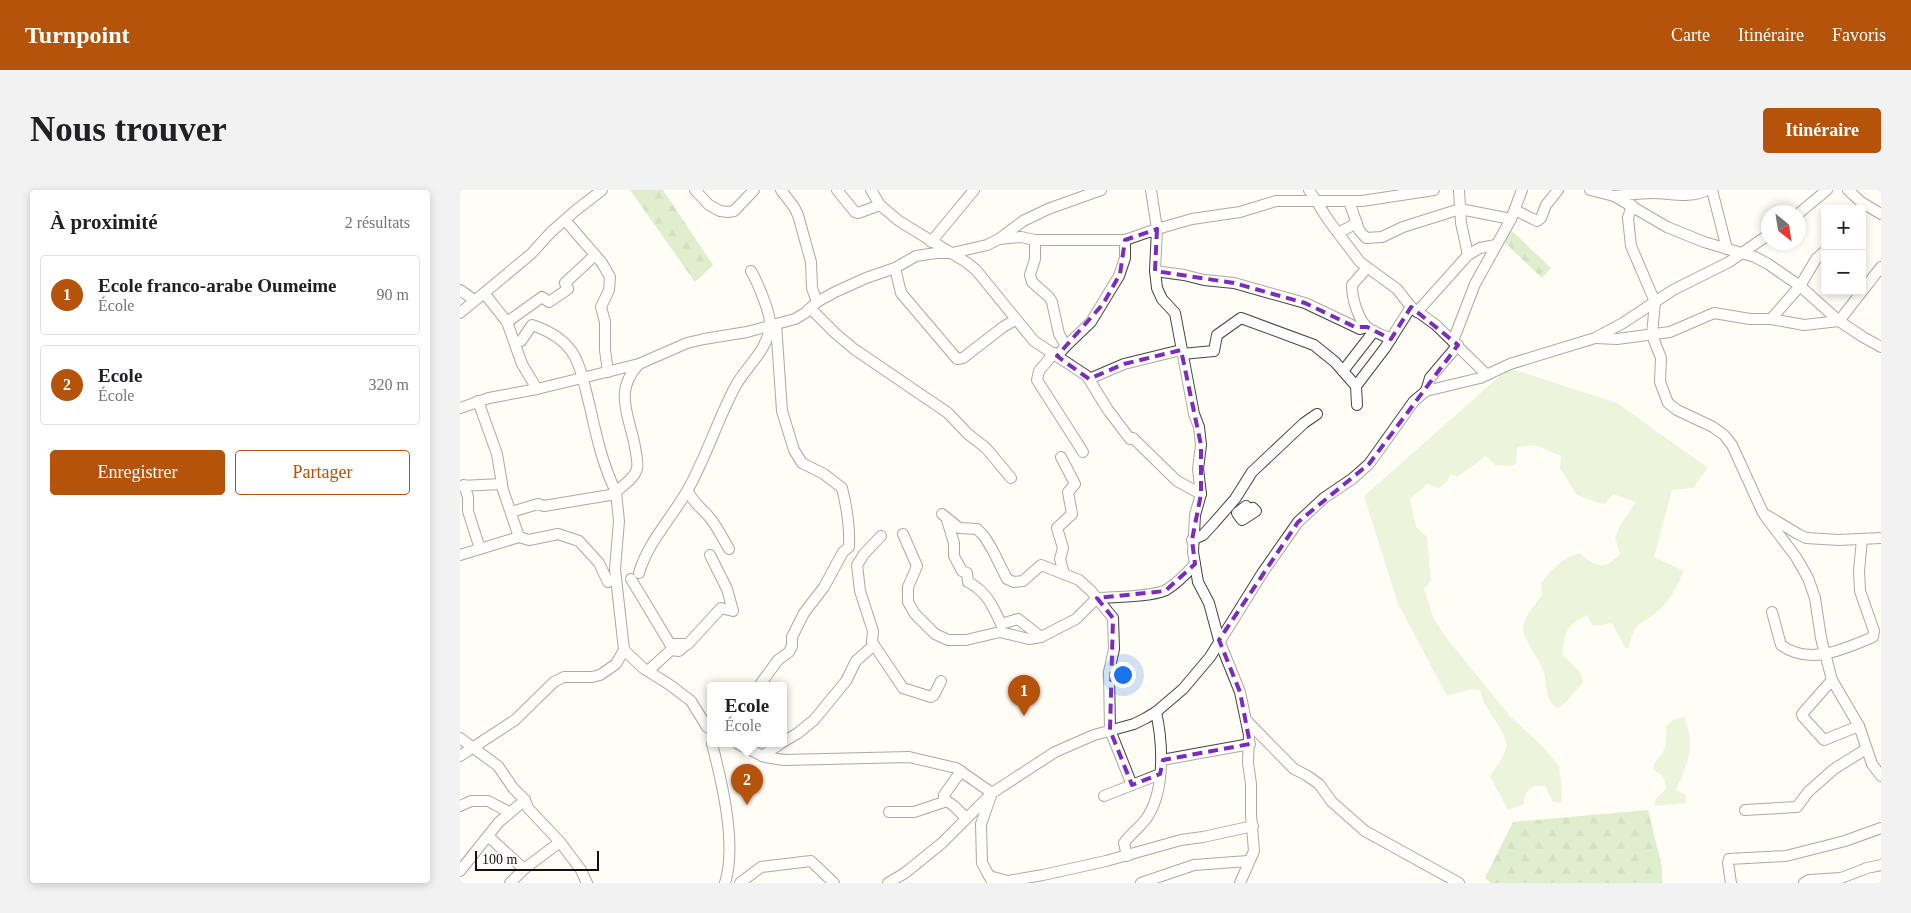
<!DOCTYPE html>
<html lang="fr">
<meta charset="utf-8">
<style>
body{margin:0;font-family:Georgia,serif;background:#f2f2f2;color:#202124}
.controls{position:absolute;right:15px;top:15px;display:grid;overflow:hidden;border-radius:5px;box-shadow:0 2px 8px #0003}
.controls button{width:45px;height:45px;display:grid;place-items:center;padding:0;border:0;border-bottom:1px solid #e0e0e0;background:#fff;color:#202124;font:25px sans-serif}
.compass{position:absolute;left:1301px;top:15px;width:45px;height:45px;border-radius:50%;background:#fff;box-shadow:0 2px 8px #0003;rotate:150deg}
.scale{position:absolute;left:15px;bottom:12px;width:124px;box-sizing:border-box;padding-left:5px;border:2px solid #111;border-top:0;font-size:14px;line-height:18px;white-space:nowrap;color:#111;-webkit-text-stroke:4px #fff;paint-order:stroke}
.you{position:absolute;left:662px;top:484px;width:18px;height:18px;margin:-12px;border:4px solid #fff;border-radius:50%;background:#1a73e8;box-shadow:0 0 0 8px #1a73e833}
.badge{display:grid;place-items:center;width:32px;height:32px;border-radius:50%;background:#b45309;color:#fff;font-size:16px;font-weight:700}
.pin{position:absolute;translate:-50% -41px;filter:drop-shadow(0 1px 2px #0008)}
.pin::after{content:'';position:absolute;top:26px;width:18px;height:15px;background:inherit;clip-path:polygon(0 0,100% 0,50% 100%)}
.popup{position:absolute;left:247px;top:492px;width:80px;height:65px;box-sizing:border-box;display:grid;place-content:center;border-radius:5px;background:#fff;filter:drop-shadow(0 1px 4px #0005);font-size:16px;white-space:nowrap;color:#757577}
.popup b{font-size:19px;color:#202124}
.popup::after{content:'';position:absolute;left:50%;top:100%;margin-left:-10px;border:10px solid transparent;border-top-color:#fff}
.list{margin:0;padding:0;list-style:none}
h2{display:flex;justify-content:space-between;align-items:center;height:65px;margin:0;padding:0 20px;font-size:21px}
h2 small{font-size:16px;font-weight:400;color:#757577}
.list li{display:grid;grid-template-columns:32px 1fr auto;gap:15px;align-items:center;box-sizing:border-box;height:80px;margin:0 10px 10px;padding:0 10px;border:1px solid #e0e0e0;border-radius:5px}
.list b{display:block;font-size:19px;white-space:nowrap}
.list p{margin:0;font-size:16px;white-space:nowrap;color:#757577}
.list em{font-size:16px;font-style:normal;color:#757577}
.actions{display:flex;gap:10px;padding:15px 20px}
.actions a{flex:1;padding:11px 0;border:1px solid #b45309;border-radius:5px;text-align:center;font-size:18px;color:#b45309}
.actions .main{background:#b45309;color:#fff}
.map{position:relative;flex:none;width:1421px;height:693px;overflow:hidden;border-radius:5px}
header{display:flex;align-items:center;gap:30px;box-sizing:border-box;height:70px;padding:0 25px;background:#b45309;color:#fff}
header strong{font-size:24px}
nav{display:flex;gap:28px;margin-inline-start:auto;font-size:18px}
.intro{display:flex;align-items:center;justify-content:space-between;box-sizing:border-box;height:120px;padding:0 30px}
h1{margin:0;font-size:35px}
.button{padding:12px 22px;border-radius:5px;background:#b45309;color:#fff;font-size:18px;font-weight:700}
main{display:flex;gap:30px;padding:0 30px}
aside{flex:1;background:#fff;border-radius:5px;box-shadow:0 2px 8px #0003}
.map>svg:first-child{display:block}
.grass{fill:#d5ebbd}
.forest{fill:url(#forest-firs)}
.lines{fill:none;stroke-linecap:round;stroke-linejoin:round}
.minor-casing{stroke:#444;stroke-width:12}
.minor{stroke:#fff;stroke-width:10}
.marked{fill:none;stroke:#7b2cbf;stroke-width:4;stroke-dasharray:10 6;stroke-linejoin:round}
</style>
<header>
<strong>Turnpoint</strong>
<nav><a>Carte</a><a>Itinéraire</a><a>Favoris</a></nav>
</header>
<div class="intro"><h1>Nous trouver</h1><a class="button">Itinéraire</a></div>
<main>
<aside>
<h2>À proximité<small>2 résultats</small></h2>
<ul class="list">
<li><span class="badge">1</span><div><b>Ecole franco-arabe Oumeime</b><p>École</p></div><em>90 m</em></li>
<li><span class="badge">2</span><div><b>Ecole</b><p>École</p></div><em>320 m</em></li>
</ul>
<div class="actions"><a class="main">Enregistrer</a><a>Partager</a></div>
</aside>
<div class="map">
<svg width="1421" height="693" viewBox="0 0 1421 693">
<defs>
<pattern id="forest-firs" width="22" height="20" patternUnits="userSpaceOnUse" patternTransform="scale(1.25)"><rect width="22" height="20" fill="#b9dc9c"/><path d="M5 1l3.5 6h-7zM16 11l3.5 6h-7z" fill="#9ebc85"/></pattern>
</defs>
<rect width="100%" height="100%" fill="#fffdf5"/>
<g class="grass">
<path d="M1049,178L1157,213L1248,278L1233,298L1212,300L1194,367L1224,381C1217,395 1211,410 1199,420C1180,437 1175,429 1169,458H1165L1152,433L1133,436L1127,425C1107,434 1105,442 1102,464L1121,483L1123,492L1106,512L1097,518C1083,508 1088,493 1083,479C1079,469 1062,447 1063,438C1065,425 1075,415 1082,405L1081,393C1093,378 1101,369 1120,363C1135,377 1144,381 1160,364L1155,348L1161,334L1176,312L1153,304L1145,314L1137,313L1116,304L1100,278L1101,266L1075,255L1057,257L1056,274L1051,276L1035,275L1026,266L997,287L991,284L985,294L979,298L967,294L950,309L956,337L967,347L971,391L964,399L974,429L984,445L1050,526L1086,560L1099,576L1102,600L1101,613L1093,612L1085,596C1071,594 1064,600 1064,614L1048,620L1030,586L1042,568L1047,555L1043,543L1024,513L1020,500L1011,499L987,506L938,414L904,306Z"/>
<path d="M1224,527C1236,557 1228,572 1216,600L1226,605V613L1195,616V610L1206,599C1204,579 1199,588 1193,577C1195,571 1199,568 1202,564C1207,555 1206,546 1206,536L1215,529Z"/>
</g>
<g class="forest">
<path d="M170,0H203L253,75L235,92Z"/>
<path d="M1052,41L1091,78L1082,88L1043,51Z"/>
<path d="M1188,620L1202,677V693H1031L1025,688L1053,632Z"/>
</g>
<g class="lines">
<g class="minor-casing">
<g id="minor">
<path d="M235,0L249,15L260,21L268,22L274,21L294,0"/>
<path d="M321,0L334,17L338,25L351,72L352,98L357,112"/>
<path d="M377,0L395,22L398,23L420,15"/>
<path d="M411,0L420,15L439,31L506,72L516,80L574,151L627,186L648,220L670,249"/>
<path d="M691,0L697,39L732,29L780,22L816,11H902L974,0"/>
<path d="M849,0L869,31L900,72L937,99L951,117L976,135L1027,185"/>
<path d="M999,0L1001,33L1008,65"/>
<path d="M1130,0L1154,6L1207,37L1244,52L1295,67L1308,74L1340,96L1379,131L1403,147L1421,157"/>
<path d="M1252,0L1267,59"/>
<path d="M1388,0L1401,12L1421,24"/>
<path d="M1154,6C1167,5 1180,3 1193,3C1211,3 1230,9 1247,0"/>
<path d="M889,11L899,40L906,48L922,47L943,37L1000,19L1051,29"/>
<path d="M1172,15L1168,28L1171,56L1195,112L1192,145L1201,168L1200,192L1208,213L1217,220L1253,237L1264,245L1272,255L1303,323L1338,344L1346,348L1379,350L1421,348"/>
<path d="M1055,20L1077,31L1081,28L1086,15L1098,0"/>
<path d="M1338,24L1367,0"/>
<path d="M105,30L142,73L150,87L149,100L141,117L145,132V160L148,182"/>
<path d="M878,43L897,33"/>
<path d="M539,49L561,47L575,50H665L697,39L695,81L697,98L702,109L715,123L734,224L739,237L741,255L738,279L741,304L735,325L733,362L738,392L749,413L759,450L780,502L789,545L788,573L791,594V625L794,661L780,693"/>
<path d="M575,50V69L570,85L572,92L589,107L592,112L599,144L606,156L597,166"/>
<path d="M471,52L514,0"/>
<path d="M435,78L441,103L497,169L503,168L543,137L555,130"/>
<path d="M907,78L892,95C892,107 897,127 906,136C912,142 923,145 931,149"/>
<path d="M695,81L724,85L744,90L774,93L845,113L900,139L907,137"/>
<path d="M0,100L14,110"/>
<path d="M24,103L47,132L62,174L77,199"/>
<path d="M351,119L375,143L394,159L488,223L508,244L526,258L551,288"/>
<path d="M957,122L1008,65L1020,58L1036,55"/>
<path d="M0,123L71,64L91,42L115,21L142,0"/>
<path d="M1311,129L1340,96L1356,69L1365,61"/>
<path d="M47,132L82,107L89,112L108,99L105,93L135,65"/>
<path d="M1136,148L1157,149L1210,142L1254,123L1290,129H1311L1344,135L1379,131L1421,77"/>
<path d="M61,151L72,135C119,151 119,175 130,217C136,245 143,276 156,302"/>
<path d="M993,151L1015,94L1051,29L1062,0"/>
<path d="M606,156L631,132L659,86L665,68V50"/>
<path d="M594,163L579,181L577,190L623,262"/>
<path d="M722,164L754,161L757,145L781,128L854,155L875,172L896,196"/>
<path d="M179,174C151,203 172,230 176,263C177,268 178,274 177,279C174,289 163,295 156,302L159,331L155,379L164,460L183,478L210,495L231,511L247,537L251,539"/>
<path d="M883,181L914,141"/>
<path d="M629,189L664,174L721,160"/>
<path d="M966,201L970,188L998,155"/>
<path d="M18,211L37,264L43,300L59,347L69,350L98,344L119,351L139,373L148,392"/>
<path d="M897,215L896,196L925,158L951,117"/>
<path d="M0,218L29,208L77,199L179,174L227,153L244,149L287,142L335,129L345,123L357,112L375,102L406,88L435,78L456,66L476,63H492L527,55L539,49L563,31L588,19L641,0"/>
<path d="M673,248L717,291L741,304"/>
<path d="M601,267L615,294L608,302L612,324L597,338L603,358L600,369L604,384"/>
<path d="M4,295L8,307V321L20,359"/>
<path d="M0,296L42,294"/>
<path d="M228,301C233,313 242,318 250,328C258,338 263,349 269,359"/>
<path d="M786,316L790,320L793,318L796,321L782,330L777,323Z"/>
<path d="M51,322L78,314L84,316L156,304"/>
<path d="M482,324L499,338L517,339L524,346L532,359L547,389L554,392L563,391L581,375L619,390L631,401L653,428L654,459L649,482L650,540L672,595"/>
<path d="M1305,326L1336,367L1348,388L1355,408L1361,448L1372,490L1399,536L1412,574L1421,586"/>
<path d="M487,330L494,353V366L502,381L507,383L508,392C526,401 533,416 541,434L558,429L581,447"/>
<path d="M443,344L457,376L448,397V412L455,424L475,444L488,450H506L540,442L569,449L581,447L616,429L637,408C655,407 691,407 706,400C718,393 727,383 735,374"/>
<path d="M421,346L404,364L397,375L400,401L413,441L412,452L443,498L471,507L474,505L481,491"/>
<path d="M732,350L743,345L754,333L775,309L792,282L844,233L857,224"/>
<path d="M0,365L59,347"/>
<path d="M179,383C188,352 211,329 227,301C246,268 257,231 275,197C286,176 308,161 310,135C311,124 297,91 291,81"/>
<path d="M171,389L210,454H228L261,418L273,421L267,399L250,365"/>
<path d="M1312,422L1321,455C1350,476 1384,459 1413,447L1414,441L1400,401L1399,381L1402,349"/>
<path d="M188,481L211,460L219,461L227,454"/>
<path d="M1372,490L1342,524L1343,527L1364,550L1399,536"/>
<path d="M299,496L318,470L329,462L332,456V447L344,423L364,397L383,362L389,357C390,336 387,318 382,298L364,284L342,273L334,260L322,221L316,134"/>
<path d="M787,531L834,579L846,585L859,594L872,612L905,641L999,693"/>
<path d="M0,548L38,576L53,598L65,610L68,618L100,652L121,680L127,693"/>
<path d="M323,552L338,543L354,530L386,491L396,471L414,455"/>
<path d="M252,554C262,592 277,655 265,693"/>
<path d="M278,554L305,567L324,570L449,567L496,578L532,603L521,634L522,673L533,693"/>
<path d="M0,566L55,530L94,492L104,487H132L140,485L156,474L164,460"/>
<path d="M302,566L320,554"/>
<path d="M702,570L790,554"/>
<path d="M501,581L484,605V609L494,616L506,628"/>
<path d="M644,606L700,584"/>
<path d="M0,616L11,611H28L49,622"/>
<path d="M1285,620L1337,617L1348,602L1374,579L1406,559"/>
<path d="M429,622H454L487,611"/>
<path d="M29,647L64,679"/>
<path d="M667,666L664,653C671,643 682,636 688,626C705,599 703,553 696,522"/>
<path d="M0,681L39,632L65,610"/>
<path d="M529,686L548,691L583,685L646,671L721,650L743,647L793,636"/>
<path d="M50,693L64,679L100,652"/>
<path d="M280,693L301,677L351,671L374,693"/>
<path d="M428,693L445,683L482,653L532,603L595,562L634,545L674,534L686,528L696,522L723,499L750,467L803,382L838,332L864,308L892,289L909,274L954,211L966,201L1020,188L1050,174L1135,148L1163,133L1213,100L1269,72L1308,45"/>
<path d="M681,693L734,675L788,671"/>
<path d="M1271,693L1268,673L1269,669L1326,666L1385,651L1421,638"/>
<path d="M1344,693L1349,690L1381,688L1407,678L1421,675"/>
</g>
</g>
<use href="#minor" class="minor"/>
</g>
<path d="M0 0H1421V693H0ZM697,39L695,81L774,93L845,113L895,137H907L931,149L951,117L998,155L909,274L838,332L759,450L780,502L790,554L703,570L700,584L672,595L650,540L653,428L637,408L705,401L735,374L732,350L741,304V255L721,160L664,174L629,189L597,166L643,114L660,84L665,50Z" fill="#fffdf5" fill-opacity=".55" fill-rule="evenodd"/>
<path class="marked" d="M697,39L695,81L774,93L845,113L895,137H907L931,149L951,117L998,155L909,274L838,332L759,450L780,502L790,554L703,570L700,584L672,595L650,540L653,428L637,408L705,401L735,374L732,350L741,304V255L721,160L664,174L629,189L597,166L643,114L660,84L665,50Z"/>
</svg>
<div class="controls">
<button>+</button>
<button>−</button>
</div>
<svg class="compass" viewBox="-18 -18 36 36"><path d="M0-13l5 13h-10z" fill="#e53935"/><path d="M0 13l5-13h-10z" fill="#757577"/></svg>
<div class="scale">100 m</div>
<div class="you"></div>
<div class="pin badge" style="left:564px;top:526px">1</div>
<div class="pin badge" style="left:287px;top:615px">2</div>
<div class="popup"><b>Ecole</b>École</div>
</div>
</main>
